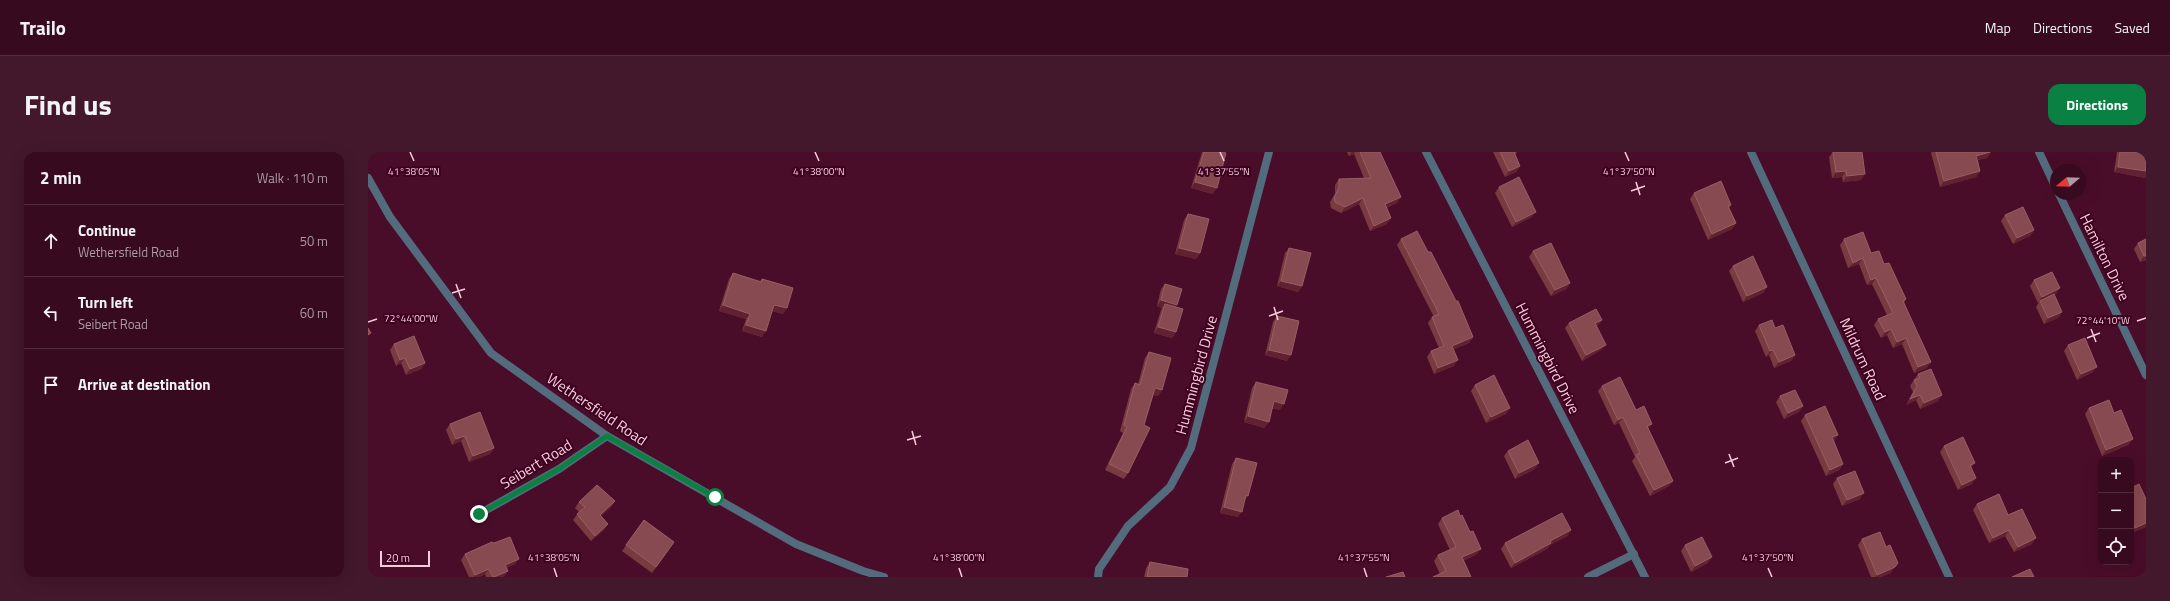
<!DOCTYPE html>
<meta charset="utf-8">
<style>
body{margin:0;font-family:"Titillium Web",sans-serif;background:#43182c;color:#f1f3f6}
.controls{position:absolute;right:12px;bottom:12px;display:grid;overflow:hidden;border-radius:8px;box-shadow:0 4px 16px #0002}
.controls button{width:36px;height:36px;display:grid;place-items:center;padding:0;border:0;border-bottom:1px solid #522b3d;background:#380a1f;color:#f1f3f6;font:20px sans-serif}
.compass{position:absolute;left:1682px;top:12px;width:36px;height:36px;border-radius:50%;background:#380a1f;box-shadow:0 4px 16px #0002;rotate:251deg}
.scale{position:absolute;left:12px;bottom:10px;width:50px;box-sizing:border-box;padding-left:4px;border:2px solid #f5cdda;border-top:0;font-size:11px;line-height:14px;white-space:nowrap;color:#f5cdda;-webkit-text-stroke:3px #3e011f;paint-order:stroke}
.stop{position:absolute;width:12px;height:12px;margin:-9px;border:3px solid #0b8043;border-radius:50%;background:#fff}
.stop.end{background:#0b8043;border-color:#fff;box-shadow:0 1px 4px #0008}
.list{margin:0;padding:0;list-style:none}
h2{display:flex;justify-content:space-between;align-items:center;height:52px;margin:0;padding:0 16px;font-size:17px}
h2 small{font-size:13px;font-weight:400;color:#ab9aa4}
.list li{display:grid;grid-template-columns:26px 1fr auto;gap:12px;align-items:center;box-sizing:border-box;height:72px;padding:0 16px;border-top:1px solid #522b3d}
.list b{display:block;font-size:15px;white-space:nowrap}
.list p{margin:0;font-size:13px;white-space:nowrap;color:#ab9aa4}
.list em{font-size:13px;font-style:normal;color:#ab9aa4}
.icon{flex:none;width:22px;height:22px;fill:none;stroke:currentColor;stroke-width:2;stroke-linecap:round;stroke-linejoin:round}
.map{position:relative;flex:none;width:1778px;height:425px;overflow:hidden;border-radius:12px}
header{display:flex;align-items:center;gap:24px;box-sizing:border-box;height:56px;padding:0 20px;background:#380a1f;border-bottom:1px solid #522b3d}
header strong{font-size:19px}
nav{display:flex;gap:22px;margin-inline-start:auto;font-size:14px}
.intro{display:flex;align-items:center;justify-content:space-between;box-sizing:border-box;height:96px;padding:0 24px}
h1{margin:0;font-size:28px}
.button{padding:10px 18px;border-radius:12px;background:#0b8043;color:#fff;font-size:14px;font-weight:700}
main{display:flex;gap:24px;padding:0 24px}
aside{flex:1;background:#380a1f;border-radius:12px;box-shadow:0 4px 16px #0002}
.map>svg:first-child{display:block}
.lines{fill:none;stroke-linecap:round;stroke-linejoin:round}
.minor{stroke:#526c7d;stroke-width:8}
.tertiary{stroke:#526c7d;stroke-width:8}
.wall{fill:#793a40}
.shaded-wall{fill:#612130}
.building{fill:#874a50;stroke:#985e66}
.route{stroke:#0b8043;stroke-width:5}
.ticks{fill:none;stroke:#f5cdda;stroke-width:1.5}
.labels{text-anchor:middle;dominant-baseline:central;stroke-width:4;stroke-linejoin:round;paint-order:stroke}
.street-label{font-size:15px;fill:#f5cdda;stroke:#3e011f}
.ticks-label{font-size:10px;text-anchor:middle;fill:#f5cdda;stroke:#3e011f;stroke-width:4;stroke-linejoin:round;paint-order:stroke}
</style>
<header>
<strong>Trailo</strong>
<nav><a>Map</a><a>Directions</a><a>Saved</a></nav>
</header>
<div class="intro"><h1>Find us</h1><a class="button">Directions</a></div>
<main>
<aside>
<h2>2 min<small>Walk · 110 m</small></h2>
<ul class="list">
<li><svg class="icon" aria-label="ahead" viewBox="0 0 24 24"><path d="M12 20V5M6 11l6-6 6 6"/></svg><div><b>Continue</b><p>Wethersfield Road</p></div><em>50 m</em></li>
<li><svg class="icon" aria-label="left" viewBox="0 0 24 24"><path d="M17 20v-9H6M10 6l-5 5 5 5"/></svg><div><b>Turn left</b><p>Seibert Road</p></div><em>60 m</em></li>
<li><svg class="icon" aria-label="arrive" viewBox="0 0 24 24"><path d="M6 21V4h12l-3 4 3 4H6"/></svg><div><b>Arrive at destination</b></div></li>
</ul>
</aside>
<div class="map">
<svg width="1778" height="425" viewBox="0 0 1778 425">
<rect width="100%" height="100%" fill="#4a0d29"/>
<g class="lines">
<g class="minor">
<path d="M1058,0L1277,425"/>
<path d="M1383,0L1581,425"/>
<path d="M1671,0L1688,36"/>
<path d="M1691,42L1778,223"/>
<path d="M111,362L191,317L239,284"/>
<path d="M730,425L731,417L760,374L802,335L823,296L901,0"/>
<path d="M1220,425L1266,402"/>
</g>
<path class="tertiary" d="M0,26L22,65L123,201L239,284L428,392L495,419L516,425"/>
</g>
<g class="wall">
<path d="M834,0H854L845,42L823,36Z"/>
<path d="M979,0H1012L1029,51L1018,56L1019,72L1002,79L991,52L973,61L963,56L962,50L967,42V33L971,27L996,26L986,2L981,4Z"/>
<path d="M1125,0H1149L1147,3L1152,14L1148,20L1137,25Z"/>
<path d="M1465,0L1493,28L1475,30L1474,25L1464,26L1461,5Z"/>
<path d="M1564,0H1623L1619,6L1610,8L1612,19L1608,25L1572,35L1563,1Z"/>
<path d="M1749,0H1778V26L1746,20Z"/>
<path d="M1131,35L1164,65L1144,75L1127,41Z"/>
<path d="M1326,41L1363,53L1361,56L1368,71L1364,77L1340,88L1322,47Z"/>
<path d="M820,62L832,101L828,107L807,102L816,68Z"/>
<path d="M1637,63L1666,78L1662,84L1645,92L1633,69Z"/>
<path d="M1033,87L1060,100L1105,185L1101,191L1085,197L1086,214L1066,222L1059,205L1063,199L1071,196L1060,171L1064,165H1066L1029,93Z"/>
<path d="M1476,87L1503,101L1516,112L1538,147L1536,151L1559,216L1546,221L1534,192L1525,196L1519,183L1513,186L1506,173L1510,167L1519,163L1504,132L1499,133L1491,112L1480,116L1472,93Z"/>
<path d="M1778,87V108L1772,110L1766,97L1770,91Z"/>
<path d="M921,96L934,134L930,140L909,134L917,101Z"/>
<path d="M1165,99L1202,131L1198,137L1183,144L1161,105Z"/>
<path d="M1365,114L1399,135L1395,141L1375,150L1361,119Z"/>
<path d="M365,121L392,129L394,127L415,162L404,159L394,185L374,179L378,167L351,159L361,127Z"/>
<path d="M1666,128L1688,142L1686,143L1694,160L1690,166L1676,172L1668,155L1671,150L1670,151L1662,134Z"/>
<path d="M797,132L808,155V180L804,186L786,181L793,158L794,156L789,154L793,137Z"/>
<path d="M909,164L919,209L897,203L905,170Z"/>
<path d="M1234,168L1230,173L1228,174L1233,198L1214,209L1197,176L1201,171Z"/>
<path d="M1391,173L1407,176L1427,203L1423,209L1406,216L1401,203L1398,205L1387,179Z"/>
<path d="M26,192L57,211L53,217L38,223L33,211L28,214L22,198Z"/>
<path d="M1700,193L1725,220L1709,228L1696,199Z"/>
<path d="M781,200L794,238L790,244L785,243L760,321L756,327L737,318L755,281L752,279L763,237L767,231L770,232L777,206Z"/>
<path d="M1550,222L1574,243L1570,249L1552,257L1548,248L1538,253L1545,240L1542,234Z"/>
<path d="M888,230L912,258L904,256L901,270L896,276L876,270L884,236Z"/>
<path d="M1107,233L1138,262L1118,271L1103,239Z"/>
<path d="M1234,234L1268,258L1284,272L1280,277L1305,329L1301,334L1282,344L1264,309L1267,305L1251,271L1246,273L1230,239Z"/>
<path d="M1412,244L1435,254L1431,260L1416,267L1408,250Z"/>
<path d="M1721,256L1746,261L1765,287L1760,293L1734,304L1717,262Z"/>
<path d="M1437,263L1466,289L1475,312L1471,318L1458,324L1433,269Z"/>
<path d="M82,272L126,296L122,302L101,310L93,289L84,293L78,278Z"/>
<path d="M1576,294L1607,311L1603,315L1604,332L1590,338L1572,300Z"/>
<path d="M1140,299L1167,317L1147,327L1136,304Z"/>
<path d="M868,306L876,350L870,365L852,361L864,312Z"/>
<path d="M1469,326L1492,347L1474,354L1465,332Z"/>
<path d="M1763,336L1778,375L1763,381Z"/>
<path d="M247,349L243,355L233,364L240,372L236,378L223,389L205,368L211,360L207,356L211,350Z"/>
<path d="M1609,352L1640,363L1664,392L1646,400L1637,384L1621,391L1605,358Z"/>
<path d="M1074,366L1109,402L1095,409L1103,425L1072,422L1066,409L1070,403L1082,398L1070,372Z"/>
<path d="M276,368L306,390L284,421L254,399Z"/>
<path d="M1203,378L1199,384L1182,393L1179,397L1143,416L1133,397L1137,391Z"/>
<path d="M1494,387L1523,421L1513,425H1503L1490,393Z"/>
<path d="M1317,393L1340,411L1323,420L1313,399Z"/>
<path d="M97,402L151,407L147,412L138,416L140,419L135,425H118L117,422L112,425H101L93,408Z"/>
<path d="M782,410L819,425H776L778,416Z"/>
</g>
<g class="shaded-wall">
<path d="M983,0H987L986,2L981,4Z"/>
<path d="M1623,0L1619,6L1604,9L1608,4Z"/>
<path d="M1152,14L1148,20L1137,25L1141,19Z"/>
<path d="M1750,15L1778,19V26L1746,20Z"/>
<path d="M1478,19L1474,25L1464,26L1468,20Z"/>
<path d="M1612,19L1608,25L1572,35L1576,29Z"/>
<path d="M1497,22L1493,28L1475,30L1479,24Z"/>
<path d="M827,30L849,36L845,42L823,36Z"/>
<path d="M1033,45L1029,51L1012,58L1017,52Z"/>
<path d="M995,46L991,52L973,61L977,55Z"/>
<path d="M1168,60L1164,65L1144,75L1148,70Z"/>
<path d="M1023,66L1019,72L1002,79L1006,74Z"/>
<path d="M1368,71L1364,77L1340,88L1344,82Z"/>
<path d="M1666,78L1662,84L1645,92L1649,86Z"/>
<path d="M811,96L832,101L828,107L807,102Z"/>
<path d="M1776,104H1778V107L1772,110Z"/>
<path d="M1495,106L1491,112L1480,116L1485,111Z"/>
<path d="M1508,126L1504,132L1499,133L1503,128Z"/>
<path d="M913,129L934,134L930,140L909,134Z"/>
<path d="M1202,131L1198,137L1183,144L1187,138Z"/>
<path d="M1399,135L1395,141L1375,150L1379,144Z"/>
<path d="M1692,136L1688,142L1672,150V149L1670,151L1674,145Z"/>
<path d="M793,148L809,153L805,159L797,152L794,156L789,154Z"/>
<path d="M355,153L382,162L378,167L351,159Z"/>
<path d="M406,153L419,156L415,162L402,158Z"/>
<path d="M1694,160L1690,166L1676,172L1680,166Z"/>
<path d="M1234,168L1230,173L1223,177L1227,171Z"/>
<path d="M378,173L398,179L394,185L374,179Z"/>
<path d="M790,175L808,180L804,186L786,181Z"/>
<path d="M1523,177L1519,183L1513,186L1517,180Z"/>
<path d="M1105,185L1101,191L1080,200L1084,194Z"/>
<path d="M1538,186L1534,192L1525,196L1529,190Z"/>
<path d="M1238,193L1233,198L1214,209L1218,203Z"/>
<path d="M901,198L923,203L919,209L897,203Z"/>
<path d="M1405,198L1401,203L1398,205L1402,199Z"/>
<path d="M1427,203L1423,209L1406,216L1411,210Z"/>
<path d="M37,206L33,211L28,214L32,208Z"/>
<path d="M1090,208L1086,214L1066,222L1070,216Z"/>
<path d="M1563,210L1559,216L1546,221L1550,215Z"/>
<path d="M57,211L53,217L38,223L42,217Z"/>
<path d="M1729,215L1725,220L1709,228L1713,222Z"/>
<path d="M787,236L794,238L790,244L782,242Z"/>
<path d="M1552,243L1548,248L1538,253L1542,247Z"/>
<path d="M1574,243L1570,249L1552,257L1556,251Z"/>
<path d="M906,249L916,252L912,258L902,255Z"/>
<path d="M1435,254L1431,260L1416,267L1420,261Z"/>
<path d="M1142,256L1138,262L1118,271L1123,265Z"/>
<path d="M880,264L901,270L896,276L876,270Z"/>
<path d="M1255,265L1251,271L1246,273L1250,268Z"/>
<path d="M1284,272L1280,277L1279,274Z"/>
<path d="M1470,283L1466,289L1464,285Z"/>
<path d="M97,284L93,289L84,293L88,287Z"/>
<path d="M1765,287L1760,293L1734,304L1738,298Z"/>
<path d="M126,296L122,302L101,310L105,304Z"/>
<path d="M1171,311L1167,317L1147,327L1151,321Z"/>
<path d="M1475,312L1471,318L1458,324L1462,318Z"/>
<path d="M1608,326L1604,332L1590,338L1594,333Z"/>
<path d="M1305,329L1301,334L1282,344L1286,338Z"/>
<path d="M1496,341L1492,347L1474,354L1479,348Z"/>
<path d="M878,343L880,344L876,350L874,349Z"/>
<path d="M247,349L243,355L228,369L232,363Z"/>
<path d="M856,355L874,360L870,365L852,361Z"/>
<path d="M1778,371V375L1763,381L1767,376Z"/>
<path d="M240,372L236,378L223,389L227,384Z"/>
<path d="M1203,378L1199,384L1182,393L1179,397L1143,416L1147,411L1182,389Z"/>
<path d="M1641,378L1637,384L1621,391L1625,386Z"/>
<path d="M1668,386L1664,392L1646,400L1650,395Z"/>
<path d="M1113,397L1109,402L1090,411L1094,405Z"/>
<path d="M1344,405L1340,411L1323,420L1327,414Z"/>
<path d="M151,407L147,412L133,418L137,413Z"/>
<path d="M1527,415L1523,421L1513,425H1507L1509,423Z"/>
<path d="M121,417L117,422L112,425H105L107,423Z"/>
<path d="M140,419L136,425H126Z"/>
</g>
<g class="building">
<path d="M836,0H854L858,1L849,36L827,30Z"/>
<path d="M992,0H1012L1033,45L1017,52L1023,66L1006,74L995,46L977,55L967,50L966,45L971,36V27L1003,26Z"/>
<path d="M1132,0H1146L1152,14L1141,19Z"/>
<path d="M1465,0H1494L1497,22L1479,24L1478,19L1468,20Z"/>
<path d="M1568,0H1622L1608,4L1612,19L1576,29Z"/>
<path d="M1752,0H1778V19L1750,15Z"/>
<path d="M1151,25L1168,60L1148,70L1131,35Z"/>
<path d="M1353,29L1363,53L1360,54L1368,71L1344,82L1326,41Z"/>
<path d="M1655,55L1666,78L1649,86L1637,63Z"/>
<path d="M820,62L841,67L832,101L811,96Z"/>
<path d="M1049,79L1060,100H1063L1088,149H1090L1105,185L1084,194L1090,208L1070,216L1063,199L1076,194L1064,165L1071,162L1033,87Z"/>
<path d="M1495,80L1503,101L1511,99L1516,112L1521,111L1538,147L1535,149L1563,210L1550,215L1538,186L1529,190L1523,177L1517,180L1510,167L1525,161L1508,126L1503,128L1495,106L1485,111L1476,87Z"/>
<path d="M1778,87V104H1776L1770,91Z"/>
<path d="M1183,91L1202,131L1187,138L1165,99Z"/>
<path d="M921,96L943,101L934,134L913,129Z"/>
<path d="M1385,104L1399,135L1379,144L1365,114Z"/>
<path d="M1684,120L1692,136L1674,145L1666,128Z"/>
<path d="M365,121L393,130L394,127L425,136L419,156L406,153L398,179L378,173L382,162L355,153Z"/>
<path d="M797,132L814,137L809,153L793,148Z"/>
<path d="M1686,142L1694,160L1680,166L1672,149Z"/>
<path d="M797,152L815,157L808,180L790,175Z"/>
<path d="M1228,157L1234,168L1227,171L1238,193L1218,203L1201,171Z"/>
<path d="M909,164L931,169L923,203L901,198Z"/>
<path d="M1404,168L1407,176L1415,173L1427,203L1411,210L1405,198L1402,199L1391,173Z"/>
<path d="M0,176L3,181L0,183Z"/>
<path d="M46,184L57,211L42,217L37,206L32,208L26,192Z"/>
<path d="M1717,186L1729,215L1713,222L1700,193Z"/>
<path d="M781,200L803,206L794,238L787,236L776,273L782,276L760,321L741,312L759,275L756,273L767,231L772,233Z"/>
<path d="M1563,217L1574,243L1556,251L1552,243L1542,247L1549,234L1546,228L1552,226L1550,222Z"/>
<path d="M1126,223L1142,256L1123,265L1107,233Z"/>
<path d="M1252,225L1268,258L1276,254L1284,272L1279,274L1305,329L1286,338L1268,303L1272,301L1255,265L1250,268L1234,234Z"/>
<path d="M888,230L920,238L916,252L906,249L901,270L880,264Z"/>
<path d="M1427,238L1435,254L1420,261L1412,244Z"/>
<path d="M1741,248L1746,261L1753,258L1765,287L1738,298L1721,256Z"/>
<path d="M1457,254L1470,283L1464,285L1475,312L1462,318L1437,263Z"/>
<path d="M112,260L126,296L105,304L97,284L88,287L82,272Z"/>
<path d="M1595,285L1607,311L1602,313L1608,326L1594,333L1576,294Z"/>
<path d="M1160,288L1171,311L1151,321L1140,299Z"/>
<path d="M868,306L889,311L880,344L878,343L874,360L856,355Z"/>
<path d="M1487,319L1496,341L1479,348L1469,326Z"/>
<path d="M1771,332L1778,347V371L1767,376L1763,367V336Z"/>
<path d="M229,333L247,349L232,363L240,372L227,384L209,362L217,355L211,350Z"/>
<path d="M1631,342L1640,363L1654,357L1668,386L1650,395L1641,378L1625,386L1609,352Z"/>
<path d="M1090,358L1092,364L1094,363L1102,380L1105,379L1113,397L1094,405L1103,425H1065L1078,419L1070,403L1088,395L1074,366Z"/>
<path d="M1194,361L1203,378L1182,389L1183,391L1147,411L1137,391Z"/>
<path d="M276,368L306,390L288,415L258,393Z"/>
<path d="M1512,380L1518,395L1522,393L1530,411L1527,415L1509,423L1494,387Z"/>
<path d="M142,385L151,407L137,413L140,419L126,425H125L121,417L107,423L97,402L124,390L126,391Z"/>
<path d="M1334,385L1344,405L1327,414L1317,393Z"/>
<path d="M782,410L820,417L819,425H779Z"/>
<path d="M1662,417L1666,425H1644Z"/>
<path d="M1035,420L1037,425H1018Z"/>
</g>
<g class="lines">
<path class="route" d="M111,362L191,317L239,284L347,345"/>
</g>
<path class="ticks" d="M42,0L46,9M447,0L451,9M852,0L856,9M1257,0L1261,9M1268,30L1272,43M1263,39L1277,34M88,132L93,146M84,141L97,137M906,155L910,168M901,164L915,159M1769,169L1778,166M0,170L9,167M1723,177L1728,190M1719,186L1732,181M544,279L548,293M539,288L553,284M1361,302L1366,315M1357,311L1370,306M186,416L189,425M591,416L594,425M996,416L999,425M1400,416L1404,425"/>
<g class="labels">
<g class="street-label">
<text transform="translate(1737 105) rotate(64)">Hamilton Drive</text>
<text transform="translate(1180 206) rotate(63)">Hummingbird Drive</text>
<text transform="translate(1495 207) rotate(65)">Mildrum Road</text>
<text transform="translate(828 223) rotate(-75)">Hummingbird Drive</text>
<text transform="translate(229 257) rotate(34)">Wethersfield Road</text>
<text transform="translate(168 312) rotate(-31)">Seibert Road</text>
</g>
</g>
<g class="ticks-label">
<text x="46" y="23">41°38'05"N</text>
<text x="451" y="23">41°38'00"N</text>
<text x="856" y="23">41°37'55"N</text>
<text x="1261" y="23">41°37'50"N</text>
<text x="43" y="170">72°44'00"W</text>
<text x="1735" y="172">72°44'10"W</text>
<text x="186" y="409">41°38'05"N</text>
<text x="591" y="409">41°38'00"N</text>
<text x="996" y="409">41°37'55"N</text>
<text x="1400" y="409">41°37'50"N</text>
</g>
</svg>
<div class="controls">
<button>+</button>
<button>−</button>
<button><svg class="icon" aria-label="locate" viewBox="0 0 24 24"><circle cx="12" cy="12" r="6"/><path d="M12 2v4M12 18v4M2 12h4M18 12h4"/></svg></button>
</div>
<svg class="compass" viewBox="-18 -18 36 36"><path d="M0-13l5 13h-10z" fill="#e53935"/><path d="M0 13l5-13h-10z" fill="#ab9aa4"/></svg>
<div class="scale">20 m</div>
<div class="stop" style="left:347px;top:345px"></div>
<div class="stop end" style="left:111px;top:362px"></div>
</div>
</main>
